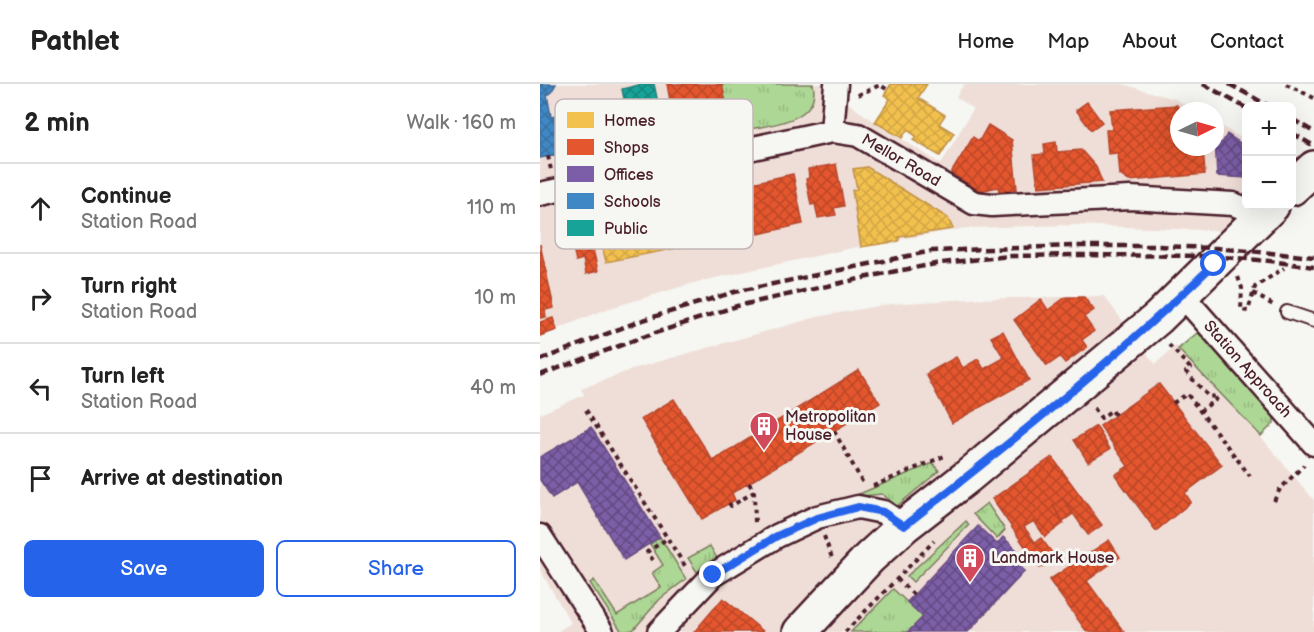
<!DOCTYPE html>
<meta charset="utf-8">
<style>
body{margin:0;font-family:"Balsamiq Sans",sans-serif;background:#f2f2f2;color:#222}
.controls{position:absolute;right:18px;top:18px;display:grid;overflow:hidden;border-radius:9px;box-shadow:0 6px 24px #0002}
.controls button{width:54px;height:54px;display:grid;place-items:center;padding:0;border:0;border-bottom:2px solid #e0e0e0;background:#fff;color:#222;font:30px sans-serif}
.compass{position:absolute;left:630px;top:18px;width:54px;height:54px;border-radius:50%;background:#fff;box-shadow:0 6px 24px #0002;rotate:85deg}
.stop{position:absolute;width:18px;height:18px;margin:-14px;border:4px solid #2563eb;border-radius:50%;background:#fff}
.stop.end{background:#2563eb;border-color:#fff;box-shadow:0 2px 6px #0008}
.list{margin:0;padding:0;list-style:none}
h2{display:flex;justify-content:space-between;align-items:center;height:78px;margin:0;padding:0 24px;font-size:26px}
h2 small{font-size:20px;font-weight:400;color:#767676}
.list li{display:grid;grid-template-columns:39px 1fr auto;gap:18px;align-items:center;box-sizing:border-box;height:90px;padding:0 24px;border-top:2px solid #e0e0e0}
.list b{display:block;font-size:22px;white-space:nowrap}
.list p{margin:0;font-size:20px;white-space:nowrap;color:#767676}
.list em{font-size:20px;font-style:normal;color:#767676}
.actions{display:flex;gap:12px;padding:18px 24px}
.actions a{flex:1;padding:14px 0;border:2px solid #2563eb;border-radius:9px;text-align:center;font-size:21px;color:#2563eb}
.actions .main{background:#2563eb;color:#fff}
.icon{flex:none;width:33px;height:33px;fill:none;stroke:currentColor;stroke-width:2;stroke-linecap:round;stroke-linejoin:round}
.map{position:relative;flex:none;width:774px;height:548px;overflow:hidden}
header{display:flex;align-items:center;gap:36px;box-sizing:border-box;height:84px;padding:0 30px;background:#fff;border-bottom:2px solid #e0e0e0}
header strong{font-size:28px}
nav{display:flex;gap:33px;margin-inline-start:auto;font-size:21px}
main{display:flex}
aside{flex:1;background:#fff}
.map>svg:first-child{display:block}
.built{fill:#efded7}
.grass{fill:url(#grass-tufts);stroke:#7c7b60;stroke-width:1.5}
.homes{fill:url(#homes-cross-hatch);stroke:#c09044;stroke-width:1.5}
.shops{fill:url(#shops-cross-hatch);stroke:#b6462d;stroke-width:1.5}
.offices{fill:url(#offices-cross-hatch);stroke:#6c4b82;stroke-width:1.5}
.schools{fill:url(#schools-cross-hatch);stroke:#426897;stroke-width:1.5}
.public{fill:url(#public-cross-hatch);stroke:#267b77;stroke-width:1.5}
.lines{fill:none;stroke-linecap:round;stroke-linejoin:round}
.lane-casing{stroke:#4a1f2b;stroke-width:16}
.street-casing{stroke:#4a1f2b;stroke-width:27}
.primary-casing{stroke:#4a1f2b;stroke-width:38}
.path{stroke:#4a1f2b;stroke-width:4;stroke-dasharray:4.5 4.5;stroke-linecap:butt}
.lane{stroke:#f6f6f2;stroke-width:12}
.street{stroke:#f6f6f2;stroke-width:22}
.primary{stroke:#f6f6f2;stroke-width:33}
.rail{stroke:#4a1f2b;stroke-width:4.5;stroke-dasharray:9 4.5;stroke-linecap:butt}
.route{stroke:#2563eb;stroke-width:8}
.labels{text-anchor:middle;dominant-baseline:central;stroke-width:6;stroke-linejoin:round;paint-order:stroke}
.street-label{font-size:16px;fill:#4a1f2b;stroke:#f6f6f2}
.poi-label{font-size:16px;fill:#4a1f2b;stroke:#f6f6f2;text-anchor:start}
.key{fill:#f6f6f2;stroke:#c2b6b6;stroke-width:1.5}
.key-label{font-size:16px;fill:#4a1f2b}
</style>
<header>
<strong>Pathlet</strong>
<nav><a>Home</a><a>Map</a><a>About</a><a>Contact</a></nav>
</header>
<main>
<aside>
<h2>2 min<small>Walk · 160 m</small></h2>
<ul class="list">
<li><svg class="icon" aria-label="ahead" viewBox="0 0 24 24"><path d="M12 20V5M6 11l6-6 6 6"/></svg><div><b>Continue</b><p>Station Road</p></div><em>110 m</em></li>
<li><svg class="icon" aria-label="right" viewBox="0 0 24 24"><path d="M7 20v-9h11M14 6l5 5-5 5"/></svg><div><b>Turn right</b><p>Station Road</p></div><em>10 m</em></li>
<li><svg class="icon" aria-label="left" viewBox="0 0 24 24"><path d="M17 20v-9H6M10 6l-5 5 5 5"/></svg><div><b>Turn left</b><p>Station Road</p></div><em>40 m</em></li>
<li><svg class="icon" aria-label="arrive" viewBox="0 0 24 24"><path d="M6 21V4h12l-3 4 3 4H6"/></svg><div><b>Arrive at destination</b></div></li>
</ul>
<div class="actions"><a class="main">Save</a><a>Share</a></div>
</aside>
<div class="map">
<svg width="774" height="548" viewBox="0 0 774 548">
<defs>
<pattern id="grass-tufts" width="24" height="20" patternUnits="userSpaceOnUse" patternTransform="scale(1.5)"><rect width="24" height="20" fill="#add794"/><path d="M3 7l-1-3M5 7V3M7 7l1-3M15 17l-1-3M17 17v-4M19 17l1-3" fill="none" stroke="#96b880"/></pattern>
<pattern id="homes-cross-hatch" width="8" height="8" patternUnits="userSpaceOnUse" patternTransform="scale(1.5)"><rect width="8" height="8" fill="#f2c14e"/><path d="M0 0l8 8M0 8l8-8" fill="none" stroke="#d1a544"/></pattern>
<pattern id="shops-cross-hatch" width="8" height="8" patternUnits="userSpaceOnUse" patternTransform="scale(1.5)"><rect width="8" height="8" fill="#e4572e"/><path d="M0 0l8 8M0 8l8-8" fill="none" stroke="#bb4727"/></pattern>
<pattern id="offices-cross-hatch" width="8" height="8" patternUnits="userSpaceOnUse" patternTransform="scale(1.5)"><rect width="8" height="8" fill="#7b5ea7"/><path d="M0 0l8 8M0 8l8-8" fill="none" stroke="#624980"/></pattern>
<pattern id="schools-cross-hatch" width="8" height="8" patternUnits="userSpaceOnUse" patternTransform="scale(1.5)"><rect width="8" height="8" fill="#3f88c5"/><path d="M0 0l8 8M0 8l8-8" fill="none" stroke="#376fa0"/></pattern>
<pattern id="public-cross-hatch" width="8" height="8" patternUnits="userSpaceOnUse" patternTransform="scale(1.5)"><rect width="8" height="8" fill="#17a398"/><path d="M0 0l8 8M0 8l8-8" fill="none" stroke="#17847c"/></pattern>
</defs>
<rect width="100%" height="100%" fill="#f6f6f2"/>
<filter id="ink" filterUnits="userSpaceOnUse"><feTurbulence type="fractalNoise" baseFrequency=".0167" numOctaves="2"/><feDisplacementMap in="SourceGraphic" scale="12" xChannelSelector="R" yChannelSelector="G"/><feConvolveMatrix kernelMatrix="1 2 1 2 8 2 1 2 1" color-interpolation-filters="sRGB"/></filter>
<g filter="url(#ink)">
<g class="built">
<path d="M0,0H283L320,28L401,80L433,25L416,13L424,0H582L635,15L656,27H639V63H675V38L706,57V122L691,147L533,141L426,144L317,163L157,198L67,225L0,252Z"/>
<path d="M564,212L615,280L636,262L638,265L657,249L735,335L731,343L721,353L774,416V548H17L31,539L0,486V330L44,311L41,305L96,284L277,233L349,220L430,215Z"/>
</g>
<g class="grass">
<path d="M182,0H273C282,41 219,42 191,48Z"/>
<path d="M657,249L662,250L734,329V339L721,352L638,265Z"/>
<path d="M393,379L399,387L357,422L342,410L312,413Z"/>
<path d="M447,419L465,446L457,455L433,430Z"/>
<path d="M426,437L429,441L373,498L367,492Z"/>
<path d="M120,453L146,495L120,515L93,546L82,548L50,499L54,496L77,531L121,503L112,489L123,481L110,460Z"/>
<path d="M170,462L178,476L157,488L148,474Z"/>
<path d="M353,505L383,533L368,548H311Z"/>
</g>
<g class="homes">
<path d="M351,0H387L378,14L405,31L399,40L414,49L400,72L373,56L376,52L367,46L362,54L335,38L350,15L344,11Z"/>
<path d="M327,83L408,134L413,145L359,153V157L321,163L312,106L317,105L313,85Z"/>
<path d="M181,110L189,154L66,178L62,161L55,163L52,148L59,147L56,135Z"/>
</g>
<g class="shops">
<path d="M127,0H182L190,39L136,50Z"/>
<path d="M547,18L562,38L551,46L536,26Z"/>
<path d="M637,21L640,27L639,63H663L665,90L589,97L580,91L578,69L568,70L566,46H572L570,26Z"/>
<path d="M448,41L472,56L477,105L459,107L458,103L440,107L411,89L433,53L439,57Z"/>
<path d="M516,58L517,68L541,66L556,83L562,98L498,103L494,71L505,70L504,60Z"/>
<path d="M296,80L304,122L294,124L296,131L278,134L275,120L271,121L266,95L269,94L268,85Z"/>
<path d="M253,90L263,140L218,150L207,100Z"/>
<path d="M46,134L58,187L46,190L43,175L36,177L27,138Z"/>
<path d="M0,160L14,224L5,226L6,233L0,234Z"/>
<path d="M526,213H544L554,226L544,233L554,247L542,256L547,263L525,279L520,273L507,282L474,236L501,215L508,226Z"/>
<path d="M13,234L17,246L0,252V238Z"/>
<path d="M463,247L489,296L412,339L386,290L416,273L423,284L438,275L444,285L464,274L451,253Z"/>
<path d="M319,286L340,319L192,409L195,416L162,435L101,335L134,315L173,377Z"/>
<path d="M619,300L682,381L645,409L651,418L616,447L575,391L588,382L560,342Z"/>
<path d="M556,342L570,365L548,378L534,356Z"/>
<path d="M512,373L562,441L548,451L523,415L513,422L524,439L505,453L494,437L484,443L495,458L501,454L516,474L500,484L452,415Z"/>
<path d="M523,415L533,430L523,437L513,422Z"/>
<path d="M569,456L580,473L547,497L584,548H547L509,496Z"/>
<path d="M183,514L224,548H154Z"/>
</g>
<g class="offices">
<path d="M687,50L706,63V94L677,92L675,55L682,59Z"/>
<path d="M51,343L120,453L84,476L37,398L12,414L0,396V373Z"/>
<path d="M438,442L457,460L463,453L478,467L471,474L485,487L428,548H368L383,533L367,518Z"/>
</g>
<path class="schools" d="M0,0H16L10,10H7L11,33L23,31L27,54L22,55L25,69L0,74Z"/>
<path class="public" d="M103,0H114L125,52L86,60L78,21L85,20L82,5Z"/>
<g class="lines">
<g class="lane-casing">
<path id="lane" d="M747,228L774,237"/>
</g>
<g class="street-casing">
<g id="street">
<path d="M292,47L296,0"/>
<path id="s1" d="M0,110L292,47L318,51L434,119L452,121L590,114L693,120L722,131"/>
<path id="s2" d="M642,211L774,360"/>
<path d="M0,452L62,548"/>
<path d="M119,548L173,491L237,452L277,433L318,423L343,428L364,442"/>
</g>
</g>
<g class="primary-casing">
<g id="primary">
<path d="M752,104L774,84"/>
<path d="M260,548L329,474L364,442L427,393L618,234L732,122"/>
</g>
</g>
<g class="path">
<path d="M746,0L774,14"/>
<path d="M318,11L340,1L348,6"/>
<path d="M8,72L11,86"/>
<path d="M171,95L174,112"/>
<path d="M698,193L702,204L701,226L708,227L715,203L744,184"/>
<path d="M713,209L733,221"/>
<path d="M629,261L650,284L646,288L669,313L676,312L678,314L660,327"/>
<path d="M633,319L647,310L710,392"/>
<path d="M554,324L561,334L572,326L575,331"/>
<path d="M46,326L147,485"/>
<path d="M294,347L324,401"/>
<path d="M209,399L214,408L215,439"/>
<path d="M333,402L407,371"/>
<path d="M734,417L740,405L764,381"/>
<path d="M189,419L191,422L214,408"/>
<path d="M284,452L292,474"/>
<path d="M113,476L107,468L128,454"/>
<path d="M357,495L374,511"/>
<path d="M305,548L394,457"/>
</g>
<use href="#lane" class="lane"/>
<use href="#street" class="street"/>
<use href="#primary" class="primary"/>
<g class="rail">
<path d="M663,0L706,24"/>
<path d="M689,0L729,22"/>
<path d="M752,35L774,48"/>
<path d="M752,49L774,62"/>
<path d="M0,276L97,238L194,208L392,167L534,162H615L676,164L774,173"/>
<path d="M0,291L106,252L197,222L346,189L401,179L471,172L540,171L671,172L730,177L774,183"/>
</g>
</g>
</g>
<g class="lines" filter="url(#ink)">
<path class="route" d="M173,491L237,452L277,434L318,423L343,428L364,442C470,359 577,274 674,180"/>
</g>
<defs>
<g id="building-pin" transform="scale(1.5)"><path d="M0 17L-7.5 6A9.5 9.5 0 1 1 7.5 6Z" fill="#d1495b" stroke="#f6f6f2"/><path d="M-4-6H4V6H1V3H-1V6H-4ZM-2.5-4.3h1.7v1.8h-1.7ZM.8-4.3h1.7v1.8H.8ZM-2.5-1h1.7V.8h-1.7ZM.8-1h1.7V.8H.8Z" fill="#fff"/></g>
</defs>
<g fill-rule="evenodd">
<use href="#building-pin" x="224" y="342"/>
<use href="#building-pin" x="430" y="474"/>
</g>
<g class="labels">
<g class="street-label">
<text stroke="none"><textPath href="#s1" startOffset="375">Mellor Road</textPath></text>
<text stroke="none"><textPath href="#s2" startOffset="99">Station Approach</textPath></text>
</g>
<g class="poi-label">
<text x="245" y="333">Metropolitan<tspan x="245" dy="18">House</tspan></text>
<text x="451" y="474">Landmark House</text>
</g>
</g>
<rect x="15" y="15" width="198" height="150" rx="9" class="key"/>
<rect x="27" y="28" width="27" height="16" fill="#f2c14e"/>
<rect x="27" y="55" width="27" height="16" fill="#e4572e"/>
<rect x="27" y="82" width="27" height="16" fill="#7b5ea7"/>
<rect x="27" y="109" width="27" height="16" fill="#3f88c5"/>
<rect x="27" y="136" width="27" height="16" fill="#17a398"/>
<g class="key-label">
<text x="64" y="42">Homes</text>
<text x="64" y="69">Shops</text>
<text x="64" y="96">Offices</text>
<text x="64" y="123">Schools</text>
<text x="64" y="150">Public</text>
</g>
</svg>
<div class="controls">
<button>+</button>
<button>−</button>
</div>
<svg class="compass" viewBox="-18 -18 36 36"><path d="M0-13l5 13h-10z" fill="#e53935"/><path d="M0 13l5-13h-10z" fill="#767676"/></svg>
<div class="stop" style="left:674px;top:180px"></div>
<div class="stop end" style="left:173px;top:491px"></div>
</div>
</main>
